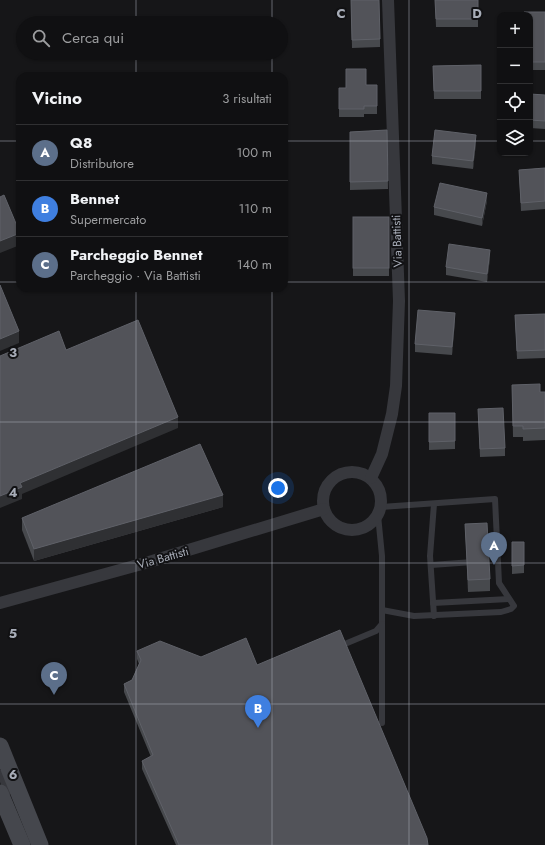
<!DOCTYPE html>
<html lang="it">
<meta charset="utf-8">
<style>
body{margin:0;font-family:Jost,sans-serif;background:#19191b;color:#f1f3f6}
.controls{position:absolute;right:12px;top:12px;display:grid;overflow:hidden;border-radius:8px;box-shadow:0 1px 3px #0004}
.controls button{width:36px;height:36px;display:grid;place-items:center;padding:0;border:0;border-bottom:1px solid #303032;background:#101012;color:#f1f3f6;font:20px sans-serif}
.you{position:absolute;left:278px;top:488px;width:14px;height:14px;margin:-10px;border:3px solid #fff;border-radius:50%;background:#1a73e8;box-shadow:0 0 0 6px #1a73e833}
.badge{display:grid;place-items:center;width:26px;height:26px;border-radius:50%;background:#f2b134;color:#fff;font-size:13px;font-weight:700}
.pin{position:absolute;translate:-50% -33px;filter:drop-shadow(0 1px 2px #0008)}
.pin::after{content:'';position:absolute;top:21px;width:14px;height:12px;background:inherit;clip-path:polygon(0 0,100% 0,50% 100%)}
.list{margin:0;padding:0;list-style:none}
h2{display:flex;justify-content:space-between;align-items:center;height:52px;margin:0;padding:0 16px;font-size:17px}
h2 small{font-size:13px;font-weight:400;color:#9c9d9f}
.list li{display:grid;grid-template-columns:26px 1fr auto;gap:12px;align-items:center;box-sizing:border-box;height:56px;padding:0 16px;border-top:1px solid #303032}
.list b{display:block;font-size:15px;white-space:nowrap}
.list p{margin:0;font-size:13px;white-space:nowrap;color:#9c9d9f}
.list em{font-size:13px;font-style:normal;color:#9c9d9f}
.icon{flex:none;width:22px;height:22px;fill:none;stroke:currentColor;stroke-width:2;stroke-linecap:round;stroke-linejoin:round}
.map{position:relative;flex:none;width:545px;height:845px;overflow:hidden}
.search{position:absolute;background:#101012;box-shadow:0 1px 3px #0004;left:16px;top:16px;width:272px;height:44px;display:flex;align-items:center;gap:10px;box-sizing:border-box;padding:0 14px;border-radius:22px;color:#9c9d9f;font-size:15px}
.panel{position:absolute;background:#101012;box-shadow:0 1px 3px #0004;left:16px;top:72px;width:272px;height:220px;border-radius:12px}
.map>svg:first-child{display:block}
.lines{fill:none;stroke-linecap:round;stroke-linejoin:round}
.service{stroke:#37383d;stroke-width:6}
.minor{stroke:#37383d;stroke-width:12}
.secondary{stroke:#45474d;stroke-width:17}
.wall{fill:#47494d}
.shaded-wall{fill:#2f3033}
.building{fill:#525359;stroke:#5f6168}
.grid{fill:none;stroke:#a8adb8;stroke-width:1;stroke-opacity:0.55}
.labels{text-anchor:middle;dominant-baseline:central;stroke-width:4;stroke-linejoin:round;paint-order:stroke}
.street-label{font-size:12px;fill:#a8adb8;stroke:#111113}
.grid-label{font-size:13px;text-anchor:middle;font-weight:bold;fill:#a8adb8;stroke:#111113;stroke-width:4;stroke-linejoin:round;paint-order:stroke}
</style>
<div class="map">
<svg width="545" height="845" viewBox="0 0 545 845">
<rect width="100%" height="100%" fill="#161618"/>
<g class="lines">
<g class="service">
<path d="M434,504L430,556L434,616"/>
<path d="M381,507L495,499L499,583L514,606L511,609L501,612L414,616L382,610"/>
<path d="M431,565L473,562"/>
<path d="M433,603L509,599"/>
<path d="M340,646L376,631L382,624V556L378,515"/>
<path d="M382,723V624"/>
<path d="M0,773L7,793"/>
</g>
<g class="minor">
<circle cx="352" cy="501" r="29"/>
<path d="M371,478L382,454L392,414L396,386L399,301L388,0"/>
<path d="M0,603L149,562L324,509"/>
</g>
<g class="secondary">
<path d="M0,746L40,845"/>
<path d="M0,793L22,845"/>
</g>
</g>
<g class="wall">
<path d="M351,0L380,39V47L352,48Z"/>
<path d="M435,0H478V27H436Z"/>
<path d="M545,12V70H530V15Z"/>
<path d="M481,65V99H434L433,66Z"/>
<path d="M366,85H377V114H364V117H339V88H346Z"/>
<path d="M530,94L545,95V129L530,128Z"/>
<path d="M387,130L388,189L350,190V132Z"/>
<path d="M476,143L473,169L432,164V156Z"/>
<path d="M545,168V209L521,211L519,170Z"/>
<path d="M487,201L482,226L434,215V207Z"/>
<rect x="353" y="217" width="36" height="59"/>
<path d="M490,258L487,282L446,275V267Z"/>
<path d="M545,314V358L517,359L515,315Z"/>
<path d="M455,321L452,355L415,352V344Z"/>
<path d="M512,385L540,392H545V440L523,441V437H513Z"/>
<path d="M478,409L505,448V456L480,457Z"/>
<path d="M429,413H455V449L429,450Z"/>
<path d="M223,507L34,561L22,530V518Z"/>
<path d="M465,524L490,579V591L468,592Z"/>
<path d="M512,542H524V573L512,574Z"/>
<path d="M137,651L201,657L257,665L428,845H176L142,769V761L151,757L124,692V684L132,680L139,664L137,659Z"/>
</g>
<g class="shaded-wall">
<path d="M476,135V143L473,169V161Z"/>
<path d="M487,193V201L482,226V218Z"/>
<path d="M20,233V245L0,253V241Z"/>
<path d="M490,250V258L487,282V274Z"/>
<path d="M455,313V321L452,355V347Z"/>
<path d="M19,331V343L0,351V339Z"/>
<path d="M178,417V428L22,494V499L0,508V496L20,483Z"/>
<path d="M223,495V507L34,561V549Z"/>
</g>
<g class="building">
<path d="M351,0H379L380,39L352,40Z"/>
<path d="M435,0H478V19H436Z"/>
<path d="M524,12H545V62H530V15H524Z"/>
<path d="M481,65V91H434L433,66Z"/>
<path d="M346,69H366V85H377V106H364V109H339V88H346Z"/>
<path d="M530,94L545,95V121L530,120Z"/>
<path d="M387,130L388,181L350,182V132Z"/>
<path d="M435,130L476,135L473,161L432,156Z"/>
<path d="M545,168V201L521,203L519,170Z"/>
<path d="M440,183L487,193L482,218L434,207Z"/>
<path d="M4,195L20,233L0,241V197Z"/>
<rect x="353" y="217" width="36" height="51"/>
<path d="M449,244L490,250L487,274L446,267Z"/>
<path d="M0,285L19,331L0,339Z"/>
<path d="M418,310L455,313L452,347L415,344Z"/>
<path d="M545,314V350L517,351L515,315Z"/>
<path d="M138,320L178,417L20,483L22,487L0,496V356L59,331L66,350Z"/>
<path d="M540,384V392H545V428L523,429V426H513L512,385Z"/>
<path d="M503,408L505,448L480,449L478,409Z"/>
<path d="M429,413H455V441L429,442Z"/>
<path d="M200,444L223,495L34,549L22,518Z"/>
<path d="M487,523L490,579L468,580L465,524Z"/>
<path d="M512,542H524V565L512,566Z"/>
<path d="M340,630L427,838L428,845H179L142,761L153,755L124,684L132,680L141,660L137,651L160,641L201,657L246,638L257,665Z"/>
</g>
<path class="grid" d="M136,0V23M272,0V23M409,0V845M136,53V76M272,53V76M0,141H20M284,141H500M530,141H545M0,282H20M284,282H545M136,288V845M272,288V845M0,422H545M0,563H545M0,704H545"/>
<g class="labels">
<g class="street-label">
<text transform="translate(397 241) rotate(-92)">Via Battisti</text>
<text transform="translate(163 558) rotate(-16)">Via Battisti</text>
</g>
</g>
<g class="grid-label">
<text x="341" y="18">C</text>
<text x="477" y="18">D</text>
<text x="13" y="357">3</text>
<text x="13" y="497">4</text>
<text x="13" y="638">5</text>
<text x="13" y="779">6</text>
</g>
</svg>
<div class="controls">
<button>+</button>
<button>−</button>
<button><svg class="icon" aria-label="locate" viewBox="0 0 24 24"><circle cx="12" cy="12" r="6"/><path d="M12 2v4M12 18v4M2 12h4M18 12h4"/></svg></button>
<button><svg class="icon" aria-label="layers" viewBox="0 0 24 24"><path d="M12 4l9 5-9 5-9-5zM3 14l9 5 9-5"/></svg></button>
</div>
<div class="you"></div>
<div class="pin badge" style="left:494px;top:565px;background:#5c6f8a">A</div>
<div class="pin badge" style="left:258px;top:728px;background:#3f7fe0">B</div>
<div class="pin badge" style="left:54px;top:695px;background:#5c6f8a">C</div>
<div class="search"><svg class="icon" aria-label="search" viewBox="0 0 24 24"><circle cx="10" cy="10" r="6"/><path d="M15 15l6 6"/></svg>Cerca qui</div>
<section class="panel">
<h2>Vicino<small>3 risultati</small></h2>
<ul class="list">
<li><span class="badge" style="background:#5c6f8a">A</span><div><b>Q8</b><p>Distributore</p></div><em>100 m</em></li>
<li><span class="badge" style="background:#3f7fe0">B</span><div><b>Bennet</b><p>Supermercato</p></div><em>110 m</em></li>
<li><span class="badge" style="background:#5c6f8a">C</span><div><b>Parcheggio Bennet</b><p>Parcheggio · Via Battisti</p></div><em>140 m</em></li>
</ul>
</section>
</div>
